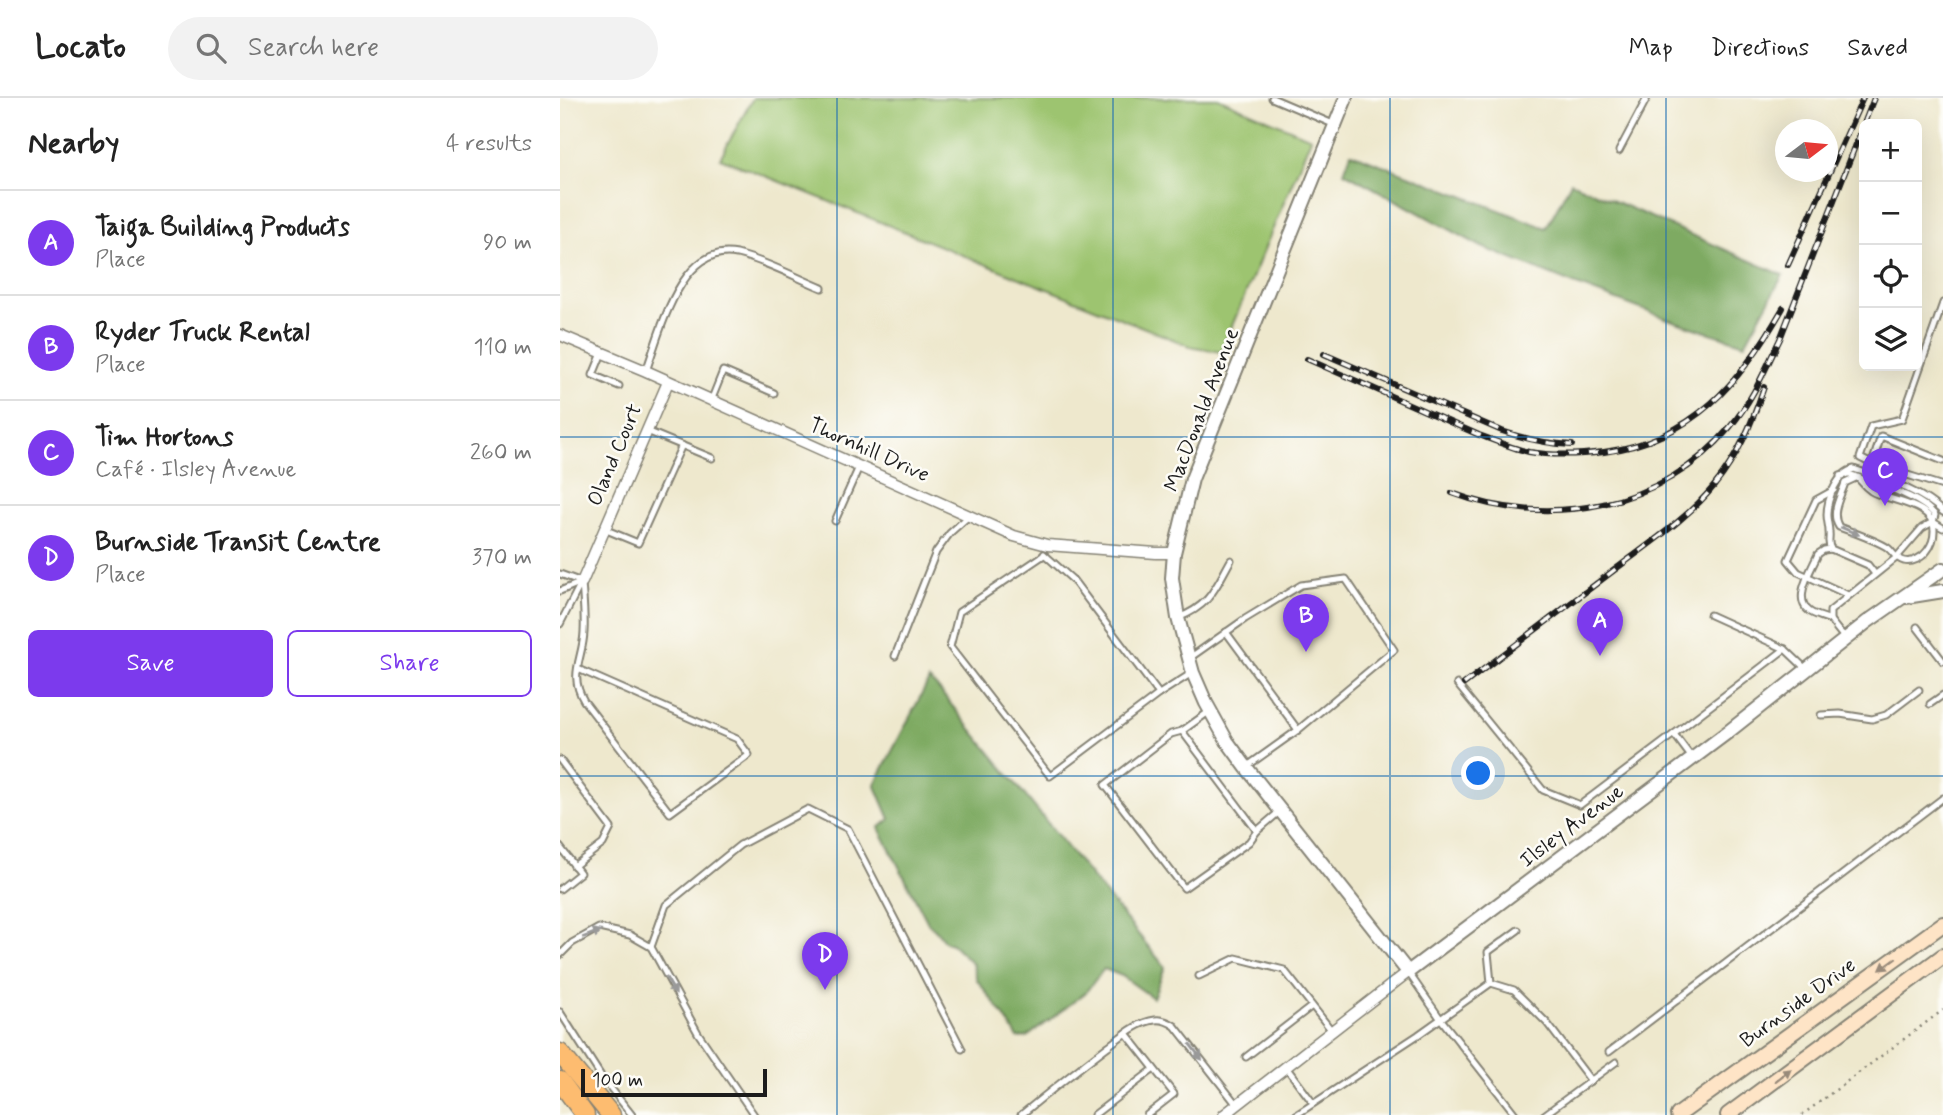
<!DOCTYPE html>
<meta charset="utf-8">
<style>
body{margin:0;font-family:Mynerve,sans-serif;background:#f2f2f2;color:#222}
.controls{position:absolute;right:21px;top:21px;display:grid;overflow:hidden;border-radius:10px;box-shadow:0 7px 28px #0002}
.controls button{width:63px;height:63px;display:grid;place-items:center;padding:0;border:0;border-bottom:2px solid #e0e0e0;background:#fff;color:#222;font:35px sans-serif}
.compass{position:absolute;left:1215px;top:21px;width:63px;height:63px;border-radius:50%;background:#fff;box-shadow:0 7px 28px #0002;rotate:74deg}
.scale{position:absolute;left:21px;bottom:18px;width:186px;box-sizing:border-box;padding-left:7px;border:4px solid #1c1c1c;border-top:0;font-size:19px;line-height:24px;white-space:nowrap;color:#1c1c1c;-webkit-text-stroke:5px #fdfcf7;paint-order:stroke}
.you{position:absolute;left:919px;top:676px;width:24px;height:24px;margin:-18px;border:5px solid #fff;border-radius:50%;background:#1a73e8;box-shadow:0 0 0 10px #1a73e833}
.badge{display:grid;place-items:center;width:46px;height:46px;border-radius:50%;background:#7c3aed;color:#fff;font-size:23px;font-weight:700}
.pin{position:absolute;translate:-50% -58px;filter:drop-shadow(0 2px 4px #0008)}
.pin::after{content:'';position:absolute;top:37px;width:24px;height:21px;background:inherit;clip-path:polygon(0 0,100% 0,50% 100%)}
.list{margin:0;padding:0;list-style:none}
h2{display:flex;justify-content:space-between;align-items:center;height:91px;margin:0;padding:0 28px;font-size:30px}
h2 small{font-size:23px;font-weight:400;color:#767676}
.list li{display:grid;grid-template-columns:46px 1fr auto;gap:21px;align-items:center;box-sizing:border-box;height:105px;padding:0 28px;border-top:2px solid #e0e0e0}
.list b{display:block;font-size:26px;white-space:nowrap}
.list p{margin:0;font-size:23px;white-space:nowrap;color:#767676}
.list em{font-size:23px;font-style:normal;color:#767676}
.actions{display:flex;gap:14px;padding:21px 28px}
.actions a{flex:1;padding:16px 0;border:2px solid #7c3aed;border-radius:10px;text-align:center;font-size:24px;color:#7c3aed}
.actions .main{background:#7c3aed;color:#fff}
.icon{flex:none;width:38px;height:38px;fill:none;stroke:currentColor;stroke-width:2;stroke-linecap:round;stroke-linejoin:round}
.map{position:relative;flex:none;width:1383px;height:1017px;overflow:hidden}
header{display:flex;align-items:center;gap:42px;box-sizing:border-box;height:98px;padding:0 35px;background:#fff;border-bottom:2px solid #e0e0e0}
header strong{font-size:33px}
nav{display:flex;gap:38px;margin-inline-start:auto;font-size:24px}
.search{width:490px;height:63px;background:#f2f2f2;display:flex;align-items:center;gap:18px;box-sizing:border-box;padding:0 24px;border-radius:38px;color:#767676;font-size:26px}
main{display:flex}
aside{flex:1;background:#fff}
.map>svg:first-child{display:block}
.green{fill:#9dc470;stroke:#5c7046;stroke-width:2}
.forest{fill:#7eaa62;stroke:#4d633f;stroke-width:2}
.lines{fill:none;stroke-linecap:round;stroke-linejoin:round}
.service-casing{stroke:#858274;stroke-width:9}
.minor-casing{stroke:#858274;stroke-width:13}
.tertiary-casing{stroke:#858274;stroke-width:16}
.secondary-casing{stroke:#858274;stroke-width:18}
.motorway-casing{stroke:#858274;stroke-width:21}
.path{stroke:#858274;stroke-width:2.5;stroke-dasharray:2 5;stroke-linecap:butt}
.service{stroke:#fff;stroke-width:5}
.minor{stroke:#fff;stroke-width:10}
.tertiary{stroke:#fff;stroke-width:12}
.secondary{stroke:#fee4c6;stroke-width:14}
.motorway{stroke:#fdbc70;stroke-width:18}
.rail-casing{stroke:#1c1c1c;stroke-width:6}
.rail{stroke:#fdfcf7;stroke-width:3.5;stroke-dasharray:10;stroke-linecap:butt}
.oneway{fill:#999}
.oneway2{fill:#988a7a}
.grid{fill:none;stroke:#1f6fb2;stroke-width:2;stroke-opacity:0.55}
.labels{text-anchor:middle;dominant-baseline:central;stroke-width:5;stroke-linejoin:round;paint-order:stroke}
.street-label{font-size:21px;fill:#1c1c1c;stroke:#fdfcf7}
</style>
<header>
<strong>Locato</strong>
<div class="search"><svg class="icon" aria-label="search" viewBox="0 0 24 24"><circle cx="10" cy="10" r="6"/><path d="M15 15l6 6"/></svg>Search here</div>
<nav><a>Map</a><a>Directions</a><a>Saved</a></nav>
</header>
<main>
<aside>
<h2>Nearby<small>4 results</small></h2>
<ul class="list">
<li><span class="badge">A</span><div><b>Taiga Building Products</b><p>Place</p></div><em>90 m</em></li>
<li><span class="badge">B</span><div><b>Ryder Truck Rental</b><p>Place</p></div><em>110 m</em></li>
<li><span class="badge">C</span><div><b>Tim Hortons</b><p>Café · Ilsley Avenue</p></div><em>260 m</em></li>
<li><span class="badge">D</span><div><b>Burnside Transit Centre</b><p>Place</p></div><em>370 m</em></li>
</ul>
<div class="actions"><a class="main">Save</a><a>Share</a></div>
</aside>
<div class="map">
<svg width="1383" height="1017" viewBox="0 0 1383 1017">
<rect width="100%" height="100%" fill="#fdfcf7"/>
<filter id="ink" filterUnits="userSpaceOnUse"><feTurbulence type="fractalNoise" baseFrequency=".0143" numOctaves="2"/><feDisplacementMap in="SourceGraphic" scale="14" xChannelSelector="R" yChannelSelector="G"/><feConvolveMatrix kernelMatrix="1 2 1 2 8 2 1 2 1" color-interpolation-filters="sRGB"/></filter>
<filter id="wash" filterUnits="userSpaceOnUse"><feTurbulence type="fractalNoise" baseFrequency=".00686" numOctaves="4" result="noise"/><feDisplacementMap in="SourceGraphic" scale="28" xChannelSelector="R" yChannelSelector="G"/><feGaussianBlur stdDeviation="1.57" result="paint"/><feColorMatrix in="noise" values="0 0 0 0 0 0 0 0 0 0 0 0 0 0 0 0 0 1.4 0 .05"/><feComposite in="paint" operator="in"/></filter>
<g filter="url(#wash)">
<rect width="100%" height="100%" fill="#eee8cd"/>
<path class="green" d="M193,0H658L751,40L661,254L630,248L160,60Z"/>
<g class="forest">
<path d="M791,55L986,130L1011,84L1223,177L1185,246L1116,224L1011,185L922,149L784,74Z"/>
<path d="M369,582L376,588L605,869L593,900L562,878L544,871L525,895L467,939L458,940L442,915L417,882L412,865L392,846L385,844L376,832L368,825L319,730L330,721L315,686Z"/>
</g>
</g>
<g filter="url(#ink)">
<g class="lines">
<g class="service-casing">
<g id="service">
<path d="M712,0L773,26"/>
<path d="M1059,53L1087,0"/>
<path d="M42,255L33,277L59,288"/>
<path d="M86,273C100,235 121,144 177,156C206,163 235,179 262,190"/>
<path d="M151,303L163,273L214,295"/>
<path d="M87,333L152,360"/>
<path d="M1383,363L1321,338L1312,366L1383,388"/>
<path d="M1312,366L1300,360L1311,328L1342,321L1383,205"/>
<path d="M1280,378C1302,374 1296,383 1311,393C1329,404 1375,405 1374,433C1374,440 1371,448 1367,453C1362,460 1352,465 1344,463C1335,461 1334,455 1328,450C1320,444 1290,433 1279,429C1270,415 1280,400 1285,385L1298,379C1320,388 1360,398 1375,417L1373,424"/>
<path d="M1274,392L1256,402L1228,462L1238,474L1288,497"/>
<path d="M275,423L299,369"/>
<path d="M44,431L78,445L122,347"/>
<path d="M1271,451C1267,444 1270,442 1269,434C1269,428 1267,423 1267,417C1267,401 1277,375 1294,371C1325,382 1359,391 1383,414"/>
<path d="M484,456L513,482L599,596L632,575"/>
<path d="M484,457L399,514L390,549L490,678L599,596"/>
<path d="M0,476L22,484"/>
<path d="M0,493L22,484"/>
<path d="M1150,517L1225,551"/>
<path d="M618,520C651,507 655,490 671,462"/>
<path d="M1270,522C1263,519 1254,517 1249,513C1232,500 1252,471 1258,456L1264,452L1271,451L1308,467L1315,476"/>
<path d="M0,526L20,487"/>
<path d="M1357,529L1383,563"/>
<path d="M666,534L738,632"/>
<path d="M1285,541L1270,522V513L1336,460L1362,430L1373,424L1383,430"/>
<path d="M335,558L376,454L390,435L409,418"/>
<path d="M631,559L685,521L741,487L786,481L834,552L738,632L686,669"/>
<path d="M18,571L177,641L189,657L110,715L24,603C8,576 23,561 24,534C25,517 23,500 22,484"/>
<path d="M897,586L983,692L1020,707L1114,636"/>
<path d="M1370,606L1383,597"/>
<path d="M650,613L622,633L697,733L719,714"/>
<path d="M1261,617L1280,616L1312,621L1326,617L1359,592"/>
<path d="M622,633L611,636L545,687L624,790L689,744L697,733"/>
<path d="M1132,660L1114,636L1225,551L1247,572"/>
<path d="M0,662L51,730L43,746L14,768"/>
<path d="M0,749L20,775L0,791"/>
<path d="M91,849L106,807L180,747L248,711L288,731L402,951"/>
<path d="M0,857L12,845L39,830L70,837L91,849L138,935L194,1017"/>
<path d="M848,874L880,920L956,1017"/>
<path d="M639,878L676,860L724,872L772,933"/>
<path d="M931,885L954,892L987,925L1031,983"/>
<path d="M0,914L41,978L72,1017"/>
<path d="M566,935L614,996L587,1017"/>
<path d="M1049,954L1383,700"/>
<path d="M686,959L752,908"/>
<path d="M726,969L753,1005"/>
<path d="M461,1017C489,994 518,971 547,949C561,939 577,924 595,922C603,921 609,924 615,928L677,1007"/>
<path d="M534,1017L594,971"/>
<path d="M736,1017L858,937L931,885L928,854L958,832"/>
<path d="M984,1017L1056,964"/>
</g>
</g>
<g class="minor-casing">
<g id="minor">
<path d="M0,237L86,273L454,438L487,447L596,455H614"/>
<path d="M22,484L108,284"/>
<path d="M664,1017L848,874"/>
</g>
</g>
<g class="tertiary-casing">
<g id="tertiary">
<path d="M786,0L632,381L614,455L612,480L618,520L633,575L646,605L667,643L686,669L848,874L1168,634L1307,524L1383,471"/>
<path d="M1346,499L1383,493"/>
</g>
</g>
<g class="secondary-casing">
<g id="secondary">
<path d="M1118,1017L1383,826"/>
<path d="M1168,1017L1383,858"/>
</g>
</g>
<g class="motorway-casing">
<g id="motorway">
<path d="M0,955L51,1017"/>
<path d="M0,983L25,1017"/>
</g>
</g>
<path class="path" d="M1242,1017L1383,912"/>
<use href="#service" class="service"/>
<use href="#minor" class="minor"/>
<use href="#tertiary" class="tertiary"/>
<use href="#secondary" class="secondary"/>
<use href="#motorway" class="motorway"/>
<g class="rail-casing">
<g id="rail">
<path d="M1228,167L1303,0"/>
<path d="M764,256L942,333C965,341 988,346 1012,347"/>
<path d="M747,261L919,337C935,343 952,350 969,354C994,358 1019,357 1044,354C1133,342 1181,284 1223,210"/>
<path d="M892,395C988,431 1103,411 1170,329C1192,303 1205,272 1220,241L1314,0"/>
<path d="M904,586C955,547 1006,509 1057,470C1090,445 1127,421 1154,388C1178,359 1192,325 1204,289"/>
</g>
</g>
<use href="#rail" class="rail"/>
</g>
<defs><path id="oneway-solid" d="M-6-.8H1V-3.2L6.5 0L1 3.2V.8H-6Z" transform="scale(1.75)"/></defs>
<g class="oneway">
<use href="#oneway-solid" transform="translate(1290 433) rotate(23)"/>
<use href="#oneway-solid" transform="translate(32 836) rotate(-21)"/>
<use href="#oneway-solid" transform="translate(111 888) rotate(60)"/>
<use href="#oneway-solid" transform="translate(636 954) rotate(52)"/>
</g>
<g class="oneway2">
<use href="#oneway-solid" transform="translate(1328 866) rotate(144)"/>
<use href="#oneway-solid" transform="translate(1223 977) rotate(-37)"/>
</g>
</g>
<path class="grid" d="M277,0V1017M553,0V1017M830,0V1017M1106,0V1017M0,339H1383M0,678H1383"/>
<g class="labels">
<g class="street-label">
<text transform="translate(642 312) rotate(-69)">MacDonald Avenue</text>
<text transform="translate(309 352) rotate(24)">Thornhill Drive</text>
<text transform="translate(55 357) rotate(-67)">Oland Court</text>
<text transform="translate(1012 728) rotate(-37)">Ilsley Avenue</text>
<text transform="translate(1238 905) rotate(-36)">Burnside Drive</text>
</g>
</g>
</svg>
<div class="controls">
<button>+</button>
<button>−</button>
<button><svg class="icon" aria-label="locate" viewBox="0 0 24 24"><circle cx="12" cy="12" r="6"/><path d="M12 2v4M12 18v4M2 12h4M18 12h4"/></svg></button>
<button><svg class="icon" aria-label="layers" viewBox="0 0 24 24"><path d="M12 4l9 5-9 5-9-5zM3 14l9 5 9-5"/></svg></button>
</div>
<svg class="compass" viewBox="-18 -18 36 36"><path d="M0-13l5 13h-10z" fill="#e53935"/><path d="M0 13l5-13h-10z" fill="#767676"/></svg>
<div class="scale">100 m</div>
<div class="you"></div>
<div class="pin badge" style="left:1040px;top:558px">A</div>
<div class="pin badge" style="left:746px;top:554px">B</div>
<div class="pin badge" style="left:1325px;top:408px">C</div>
<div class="pin badge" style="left:265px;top:892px">D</div>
</div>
</main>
